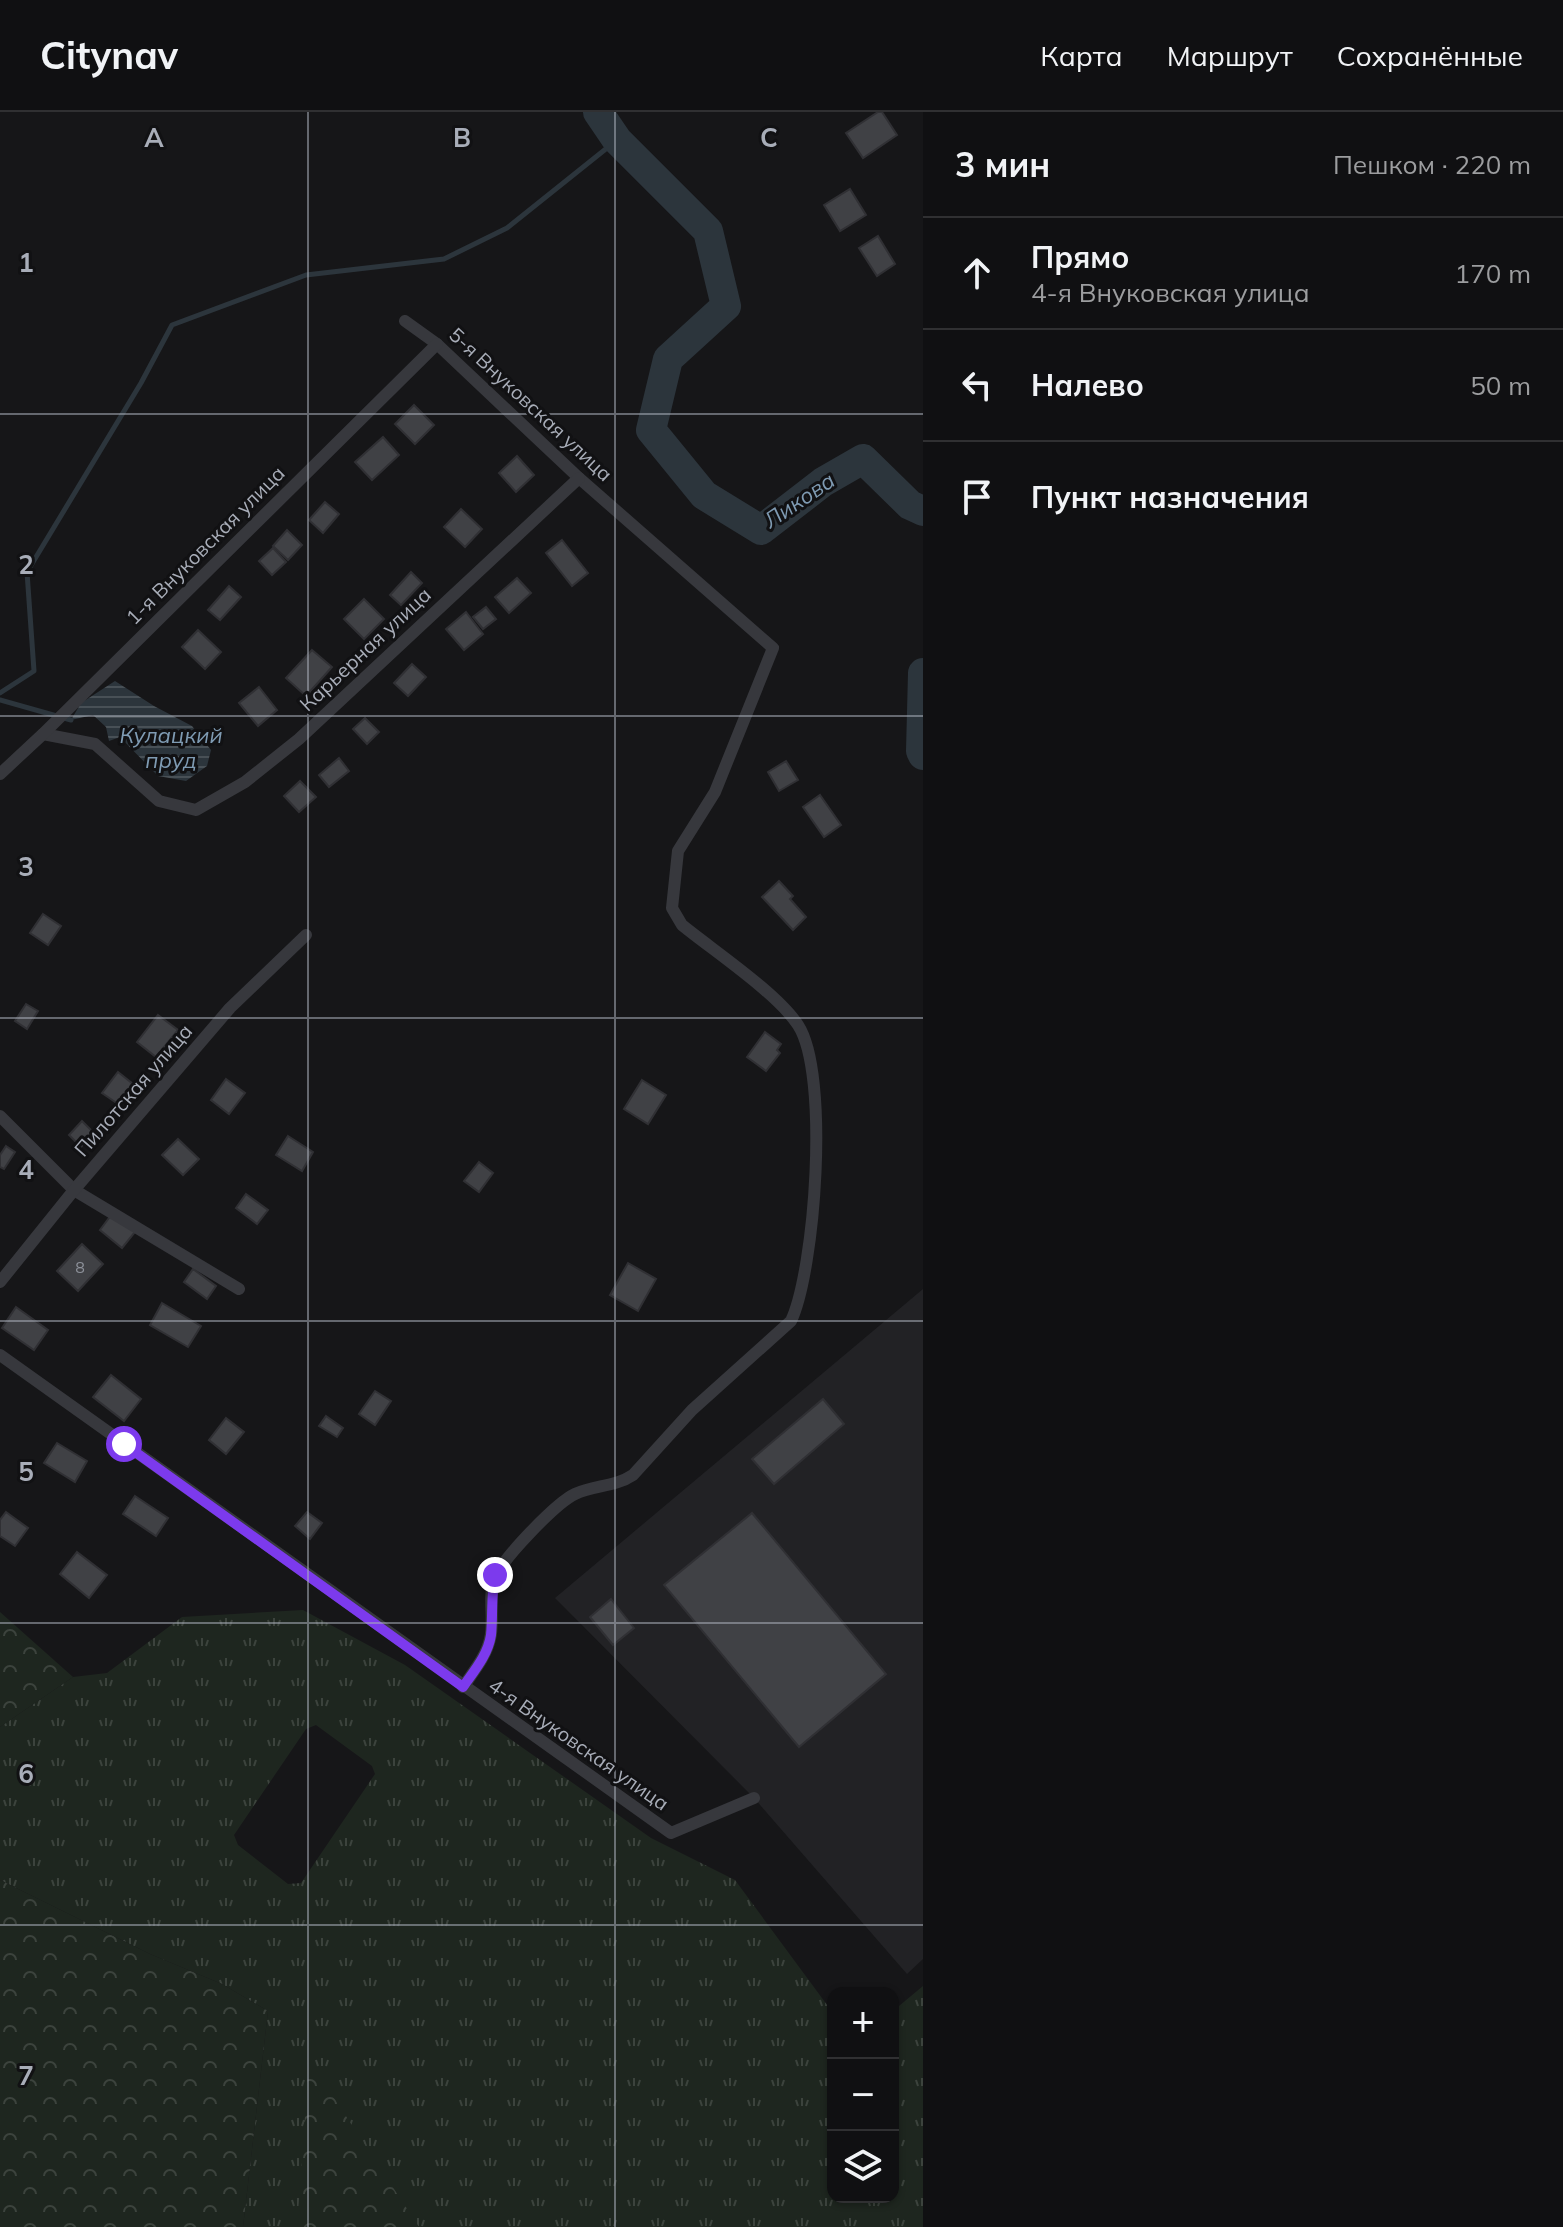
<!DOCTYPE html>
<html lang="ru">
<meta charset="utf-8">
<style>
body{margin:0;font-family:Mulish,sans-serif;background:#1e1e20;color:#f1f3f6}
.controls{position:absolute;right:24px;bottom:24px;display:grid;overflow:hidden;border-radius:16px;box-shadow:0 2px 6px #0004}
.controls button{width:72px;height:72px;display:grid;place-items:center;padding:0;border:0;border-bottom:2px solid #303032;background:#101012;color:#f1f3f6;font:40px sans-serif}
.stop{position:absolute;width:24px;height:24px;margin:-18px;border:6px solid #7c3aed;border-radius:50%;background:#fff}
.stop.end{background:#7c3aed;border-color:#fff;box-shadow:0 2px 8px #0008}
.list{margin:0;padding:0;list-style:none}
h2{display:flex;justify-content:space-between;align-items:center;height:104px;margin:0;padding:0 32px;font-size:34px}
h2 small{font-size:26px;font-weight:400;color:#9c9d9f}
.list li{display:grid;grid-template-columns:52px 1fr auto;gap:24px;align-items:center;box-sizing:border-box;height:112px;padding:0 32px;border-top:2px solid #303032}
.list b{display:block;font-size:30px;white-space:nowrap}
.list p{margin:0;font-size:26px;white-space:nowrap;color:#9c9d9f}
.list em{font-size:26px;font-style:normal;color:#9c9d9f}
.icon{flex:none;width:44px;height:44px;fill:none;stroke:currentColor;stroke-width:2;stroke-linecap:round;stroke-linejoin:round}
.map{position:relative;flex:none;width:923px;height:2115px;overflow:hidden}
header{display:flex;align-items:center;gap:48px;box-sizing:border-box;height:112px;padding:0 40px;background:#101012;border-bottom:2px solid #303032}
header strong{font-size:38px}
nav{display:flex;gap:44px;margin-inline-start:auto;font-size:28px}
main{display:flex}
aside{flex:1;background:#101012}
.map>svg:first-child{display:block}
.built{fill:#222225}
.grass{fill:url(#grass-tufts);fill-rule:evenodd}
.forest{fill:url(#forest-crowns)}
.water{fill:url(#water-rules)}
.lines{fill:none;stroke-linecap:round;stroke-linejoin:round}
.stream{stroke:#2c353c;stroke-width:5}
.river{stroke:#2c353c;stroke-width:30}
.building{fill:#404145;stroke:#303034;stroke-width:2}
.street{stroke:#37383d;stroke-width:12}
.route{stroke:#7c3aed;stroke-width:10}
.grid{fill:none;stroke:#a8adb8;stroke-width:2;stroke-opacity:0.55}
.labels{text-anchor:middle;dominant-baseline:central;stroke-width:6;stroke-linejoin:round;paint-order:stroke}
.number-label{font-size:16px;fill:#8e929b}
.street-label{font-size:20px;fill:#a8adb8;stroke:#111113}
.water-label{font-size:22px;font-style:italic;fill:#7f9bb3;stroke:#111113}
.grid-label{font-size:26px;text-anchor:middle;font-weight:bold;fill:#a8adb8;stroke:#111113;stroke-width:6;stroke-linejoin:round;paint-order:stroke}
</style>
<header>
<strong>Citynav</strong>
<nav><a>Карта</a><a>Маршрут</a><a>Сохранённые</a></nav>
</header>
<main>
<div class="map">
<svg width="923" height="2115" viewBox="0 0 923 2115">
<defs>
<pattern id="grass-tufts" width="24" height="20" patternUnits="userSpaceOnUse" patternTransform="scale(2)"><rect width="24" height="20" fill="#1e261f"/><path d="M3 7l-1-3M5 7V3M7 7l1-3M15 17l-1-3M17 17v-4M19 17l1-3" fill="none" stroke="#3c433d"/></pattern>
<pattern id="forest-crowns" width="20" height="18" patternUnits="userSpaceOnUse" patternTransform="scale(2)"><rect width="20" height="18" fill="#1e261f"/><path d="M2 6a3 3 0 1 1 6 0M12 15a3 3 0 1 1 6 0" fill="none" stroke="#3c433d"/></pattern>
<pattern id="water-rules" width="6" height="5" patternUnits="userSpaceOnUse" patternTransform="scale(2)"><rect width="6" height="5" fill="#2c353c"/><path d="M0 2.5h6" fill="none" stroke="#485056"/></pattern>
</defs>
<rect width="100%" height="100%" fill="#161618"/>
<path class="built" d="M923,1177V1847L907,1862L754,1686L555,1486Z"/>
<path class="grass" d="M303,1498L405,1553L651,1726L735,1768L833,1901V2085H893V1899L923,1874V2115H243L268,1899L222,1872L150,1842L0,1768V1615L73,1565L107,1561L182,1505ZM316,1613L372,1654L375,1662L301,1771L288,1772L238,1733L234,1723L306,1617Z"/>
<g class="forest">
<path d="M0,1500L73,1565L0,1615Z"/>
<path d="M0,1768L150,1842L222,1872L268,1899L243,2115H0Z"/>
<path d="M309,1948L419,2115H297Z"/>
</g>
<path class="water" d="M115,569L154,594L192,614L211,638L207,654L186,669L158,664L120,625L109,629L106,615L93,603L71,608L81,591Z"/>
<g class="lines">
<g class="stream">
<path d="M0,581L34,559L27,460L141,271L172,213L306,163L444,147L507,116L617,28"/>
<path d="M0,588L71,608"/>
</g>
<g class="river">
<path d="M598,0L617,28L708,119L726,194L668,247L651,318L704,383L761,418L823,370L863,347L910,393L923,399"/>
<path d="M923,561L921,639L923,643"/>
</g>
</g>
<g class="building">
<path d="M878,0H882L897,23L863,46L846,21Z"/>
<path d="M850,77L866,103L840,119L824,93Z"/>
<path d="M878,124L895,152L877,164L859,136Z"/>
<path d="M414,293L434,313L415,332L395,312Z"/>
<path d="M383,325L399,343L372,368L355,350Z"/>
<path d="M517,344L534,363L516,380L499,361Z"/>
<path d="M325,390L339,402L323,421L309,408Z"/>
<path d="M461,397L482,417L465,435L444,415Z"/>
<path d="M287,418L302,433L288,448L273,434Z"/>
<path d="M562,428L588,461L572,474L546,441Z"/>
<path d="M273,436L286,450L272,463L259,449Z"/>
<path d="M411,460L422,471L401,493L390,483Z"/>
<path d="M517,466L531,481L509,501L495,485Z"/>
<path d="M229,474L241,485L220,508L208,498Z"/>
<path d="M364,487L384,507L364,527L344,507Z"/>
<path d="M486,495L496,507L483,517L473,505Z"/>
<path d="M466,500L483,522L464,538L446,517Z"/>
<path d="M198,518L221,540L205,557L182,535Z"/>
<path d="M312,538L332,555L306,584L286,566Z"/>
<path d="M412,552L426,565L408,584L394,571Z"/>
<path d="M259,575L277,598L258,614L239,591Z"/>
<path d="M365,606L379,620L367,632L353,617Z"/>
<path d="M339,646L349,659L329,675L319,663Z"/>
<path d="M786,649L798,668L779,679L768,660Z"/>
<path d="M300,669L316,685L299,700L284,684Z"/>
<path d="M820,683L841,713L824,725L803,695Z"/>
<path d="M779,769L793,784L790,787L806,805L793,818L762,785Z"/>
<path d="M43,802L61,814L48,833L30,821Z"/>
<path d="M26,892L38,899L27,917L15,909Z"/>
<path d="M158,903L178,918L156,945L137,930Z"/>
<path d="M765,920L781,932L777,938L780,941L766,959L747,945Z"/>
<path d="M118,960L133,972L118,992L102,981Z"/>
<path d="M226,967L245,981L229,1002L211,988Z"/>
<path d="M642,968L666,983L648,1012L624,997Z"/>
<path d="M82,1009L94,1021L81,1035L69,1023Z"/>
<path d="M288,1024L313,1040L302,1059L276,1043Z"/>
<path d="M178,1027L199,1047L183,1063L162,1043Z"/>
<path d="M6,1034L15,1040L4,1057L0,1055V1043Z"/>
<path d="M479,1050L493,1061L479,1080L464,1069Z"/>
<path d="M246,1082L268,1098L257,1112L236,1096Z"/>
<path d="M112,1102L135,1120L122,1136L100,1118Z"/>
<path d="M82,1132L103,1152L78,1179L57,1159Z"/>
<path d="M628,1151L656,1167L638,1199L610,1183Z"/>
<path d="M193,1157L216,1174L207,1187L184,1170Z"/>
<path d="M162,1191L201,1214L188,1235L150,1213Z"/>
<path d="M16,1195L48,1218L34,1238L2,1216Z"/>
<path d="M111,1263L141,1287L124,1309L93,1285Z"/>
<path d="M375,1279L391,1289L375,1313L359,1302Z"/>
<path d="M823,1287L844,1312L774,1372L752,1347Z"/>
<path d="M326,1304L343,1316L337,1325L319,1314Z"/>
<path d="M226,1306L244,1320L226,1342L209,1328Z"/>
<path d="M57,1331L87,1349L75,1370L44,1351Z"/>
<path d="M135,1384L168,1406L156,1424L123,1402Z"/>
<path d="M6,1400L28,1416L15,1434L0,1424V1408Z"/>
<path d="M307,1400L322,1411L310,1427L295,1414Z"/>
<path d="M752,1401L886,1562L799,1635L664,1473Z"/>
<path d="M77,1440L107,1463L89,1486L60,1462Z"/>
<path d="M611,1487L634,1516L613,1533L590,1505Z"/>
</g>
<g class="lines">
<g class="street">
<path d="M405,209L437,232L579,366L773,536L715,680L678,739L672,796L682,813C714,839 777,881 798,913C830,962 815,1158 791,1209L692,1298L633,1363C615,1375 594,1373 575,1382C556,1391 502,1447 495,1466C487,1485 495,1507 490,1527C486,1545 473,1560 463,1575"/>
<path d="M43,622L95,632L159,689L196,698L245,670L299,627L579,366"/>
<path d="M0,662L43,622L437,232"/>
<path d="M0,1004L74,1078L239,1177"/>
<path d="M0,1170L74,1078L230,896L306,823"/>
<path d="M0,1243L671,1721L754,1686"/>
</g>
</g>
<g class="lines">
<path class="route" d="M124,1332L463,1575C474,1559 488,1543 491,1523C493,1503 491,1483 495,1463"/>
</g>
<path class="grid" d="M308,0V2115M615,0V2115M0,302H923M0,604H923M0,906H923M0,1209H923M0,1511H923M0,1813H923"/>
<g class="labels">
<g class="number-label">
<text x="80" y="1155">8</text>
</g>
<g class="street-label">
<text transform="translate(531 292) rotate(43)">5-я Внуковская улица</text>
<text transform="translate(205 433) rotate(-45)">1-я Внуковская улица</text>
<text transform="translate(365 537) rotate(-43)">Карьерная улица</text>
<text transform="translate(133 978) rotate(-49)">Пилотская улица</text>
<text transform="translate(579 1632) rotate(35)">4-я Внуковская улица</text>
</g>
<g class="water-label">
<text transform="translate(799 388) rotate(-34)">Ликова</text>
<text x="171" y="623">Кулацкий<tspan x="171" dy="25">пруд</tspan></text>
</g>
</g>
<g class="grid-label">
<text x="154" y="35">A</text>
<text x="462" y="35">B</text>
<text x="769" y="35">C</text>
<text x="26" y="160">1</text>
<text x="26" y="462">2</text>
<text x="26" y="764">3</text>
<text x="26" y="1067">4</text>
<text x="26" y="1369">5</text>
<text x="26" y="1671">6</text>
<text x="26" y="1973">7</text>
</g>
</svg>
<div class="controls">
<button>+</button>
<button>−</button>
<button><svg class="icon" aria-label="layers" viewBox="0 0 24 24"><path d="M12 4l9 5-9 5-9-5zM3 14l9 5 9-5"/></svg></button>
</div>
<div class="stop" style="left:124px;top:1332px"></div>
<div class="stop end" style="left:495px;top:1463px"></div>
</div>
<aside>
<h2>3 мин<small>Пешком · 220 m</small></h2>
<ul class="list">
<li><svg class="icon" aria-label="ahead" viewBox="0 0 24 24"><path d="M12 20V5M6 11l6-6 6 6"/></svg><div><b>Прямо</b><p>4-я Внуковская улица</p></div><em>170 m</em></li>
<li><svg class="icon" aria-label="left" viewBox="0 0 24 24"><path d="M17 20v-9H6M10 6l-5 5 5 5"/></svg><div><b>Налево</b></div><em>50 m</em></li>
<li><svg class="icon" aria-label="arrive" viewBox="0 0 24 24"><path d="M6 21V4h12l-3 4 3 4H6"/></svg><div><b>Пункт назначения</b></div></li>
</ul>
</aside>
</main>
